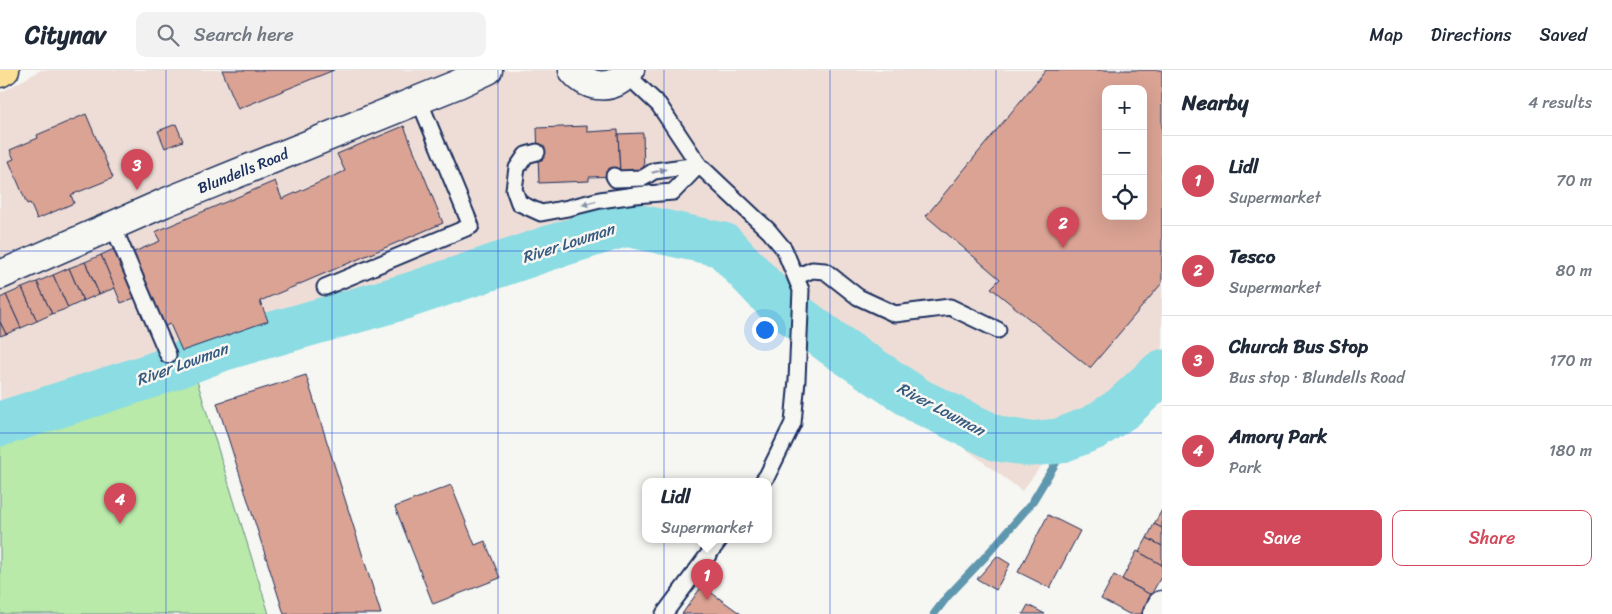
<!DOCTYPE html>
<meta charset="utf-8">
<style>
body{margin:0;font-family:Sriracha,sans-serif;background:#f2f2f3;color:#1f2937}
.controls{position:absolute;right:15px;top:15px;display:grid;overflow:hidden;border-radius:10px;box-shadow:0 5px 20px #0002}
.controls button{width:45px;height:45px;display:grid;place-items:center;padding:0;border:0;border-bottom:1px solid #e0e1e3;background:#fff;color:#1f2937;font:25px sans-serif}
.you{position:absolute;left:764px;top:259px;width:18px;height:18px;margin:-12px;border:4px solid #fff;border-radius:50%;background:#1a73e8;box-shadow:0 0 0 8px #1a73e833}
.badge{display:grid;place-items:center;width:32px;height:32px;border-radius:50%;background:#d1495b;color:#fff;font-size:16px;font-weight:700}
.pin{position:absolute;translate:-50% -41px;filter:drop-shadow(0 1px 2px #0008)}
.pin::after{content:'';position:absolute;top:26px;width:18px;height:15px;background:inherit;clip-path:polygon(0 0,100% 0,50% 100%)}
.popup{position:absolute;left:642px;top:408px;width:130px;height:65px;box-sizing:border-box;display:grid;place-content:center;border-radius:10px;background:#fff;filter:drop-shadow(0 1px 4px #0005);font-size:16px;white-space:nowrap;color:#747a83}
.popup b{font-size:19px;color:#1f2937}
.popup::after{content:'';position:absolute;left:50%;top:100%;margin-left:-10px;border:10px solid transparent;border-top-color:#fff}
.list{margin:0;padding:0;list-style:none}
h2{display:flex;justify-content:space-between;align-items:center;height:65px;margin:0;padding:0 20px;font-size:21px}
h2 small{font-size:16px;font-weight:400;color:#747a83}
.list li{display:grid;grid-template-columns:32px 1fr auto;gap:15px;align-items:center;box-sizing:border-box;height:90px;padding:0 20px;border-top:1px solid #e0e1e3}
.list b{display:block;font-size:19px;white-space:nowrap}
.list p{margin:0;font-size:16px;white-space:nowrap;color:#747a83}
.list em{font-size:16px;font-style:normal;color:#747a83}
.actions{display:flex;gap:10px;padding:15px 20px}
.actions a{flex:1;padding:11px 0;border:1px solid #d1495b;border-radius:10px;text-align:center;font-size:18px;color:#d1495b}
.actions .main{background:#d1495b;color:#fff}
.icon{flex:none;width:28px;height:28px;fill:none;stroke:currentColor;stroke-width:2;stroke-linecap:round;stroke-linejoin:round}
.map{position:relative;flex:none;width:1162px;height:544px;overflow:hidden}
header{display:flex;align-items:center;gap:30px;box-sizing:border-box;height:70px;padding:0 25px;background:#fff;border-bottom:1px solid #e0e1e3}
header strong{font-size:24px}
nav{display:flex;gap:28px;margin-inline-start:auto;font-size:18px}
.search{width:350px;height:45px;background:#f2f2f3;display:flex;align-items:center;gap:12px;box-sizing:border-box;padding:0 18px;border-radius:10px;color:#747a83;font-size:19px}
main{display:flex}
aside{flex:1;background:#fff}
.map>svg:first-child{display:block}
.built{fill:#eeddd6;fill-rule:evenodd}
.green{fill:#b9eaa9;stroke:#6a8c84}
.lines{fill:none;stroke-linecap:round;stroke-linejoin:round}
.stream{stroke:#5e97ae;stroke-width:8}
.river{stroke:#8bdce3;stroke-width:45}
.building{fill:#daa394;stroke:#1b2f5e;fill-rule:evenodd}
.lane-casing{stroke:#1b2f5e;stroke-width:19}
.street-casing{stroke:#1b2f5e;stroke-width:31}
.secondary-casing{stroke:#1b2f5e;stroke-width:31}
.primary-casing{stroke:#1b2f5e;stroke-width:31}
.lane{stroke:#f6f6f2;stroke-width:15}
.street{stroke:#f6f6f2;stroke-width:28}
.secondary{stroke:#f6f6f2;stroke-width:28}
.primary{stroke:#fbdf96;stroke-width:28}
.oneway{fill:#8892a8}
.grid{fill:none;stroke:#1d4ed8;stroke-width:1;stroke-opacity:0.55}
.labels{text-anchor:middle;dominant-baseline:central;stroke-width:5;stroke-linejoin:round;paint-order:stroke}
.street-label{font-size:15px;fill:#1b2f5e;stroke:#f6f6f2}
.water-label{font-size:16px;font-style:italic;fill:#375a7f;stroke:#f6f6f2}
</style>
<header>
<strong>Citynav</strong>
<div class="search"><svg class="icon" aria-label="search" viewBox="0 0 24 24"><circle cx="10" cy="10" r="6"/><path d="M15 15l6 6"/></svg>Search here</div>
<nav><a>Map</a><a>Directions</a><a>Saved</a></nav>
</header>
<main>
<div class="map">
<svg width="1162" height="544" viewBox="0 0 1162 544">
<rect width="100%" height="100%" fill="#f6f6f2"/>
<filter id="ink" filterUnits="userSpaceOnUse"><feTurbulence type="fractalNoise" baseFrequency=".02" numOctaves="2"/><feDisplacementMap in="SourceGraphic" scale="10" xChannelSelector="R" yChannelSelector="G"/><feConvolveMatrix kernelMatrix="1 2 1 2 8 2 1 2 1" color-interpolation-filters="sRGB"/></filter>
<g filter="url(#ink)">
<path class="built" d="M41,0H1162V292L1131,323L1092,351L1056,364L1051,383L1022,421L780,239L732,198L699,182L646,168L590,174L0,363V23ZM1106,19H1143V146H1106Z"/>
<path class="green" d="M194,301L269,544H0V363Z"/>
<g class="lines">
<path class="stream" d="M934,544L947,527L985,487L1031,434L1060,386L1059,371"/>
<path class="river" d="M0,354L150,306L224,278L407,226L549,178L626,154L723,175L775,230L835,275L919,331L998,369L1030,374L1059,371L1095,357L1123,338L1162,302"/>
</g>
<g class="building">
<path d="M222,0H334L238,39Z"/>
<path d="M1046,0H1162V213L1090,298L991,218L1000,209L926,146ZM1106,19H1143V146H1106Z"/>
<path d="M86,44L113,108L71,125L74,133L37,149L30,133L27,134L9,91L14,89L10,80L38,68L37,65Z"/>
<path d="M176,54L183,71L165,78L158,61Z"/>
<path d="M404,56L443,153L260,231L268,251L182,281L170,254L161,258L129,184L160,171L155,162L275,111L282,129L345,101L337,84Z"/>
<path d="M587,56V62L618,60L620,106L589,107V111L539,113L537,58Z"/>
<path d="M643,63L644,101L620,102L618,64Z"/>
<path d="M116,178L137,227L121,233L101,185Z"/>
<path d="M101,185L115,218L99,224L85,192Z"/>
<path d="M85,192L99,224L83,231L69,198Z"/>
<path d="M69,198L83,231L68,238L53,205Z"/>
<path d="M53,205L68,238L52,244L37,212Z"/>
<path d="M37,212L52,244L37,251L22,218Z"/>
<path d="M22,218L37,251L21,258L6,225Z"/>
<path d="M6,225L21,258L6,264L0,252V228Z"/>
<path d="M0,252L6,264L0,266Z"/>
<path d="M306,305L381,544H284L217,333Z"/>
<path d="M451,415L475,475L485,471L500,508L433,534L395,437Z"/>
<path d="M1162,440V458L1154,454Z"/>
<path d="M1048,445L1080,461L1050,518L1018,502Z"/>
<path d="M1154,454L1162,458V476L1147,468Z"/>
<path d="M1147,468L1162,476V495L1139,482Z"/>
<path d="M1137,481L1162,495V505L1151,525L1122,509Z"/>
<path d="M997,486L1010,494L996,520L977,509Z"/>
<path d="M1114,505L1151,525L1141,544H1129L1101,529Z"/>
<path d="M702,516L741,544H682Z"/>
<path d="M1028,535L1045,544H1023Z"/>
</g>
<g class="lines">
<g class="lane-casing">
<g id="lane">
<path d="M627,5L659,35L699,95L769,161L784,179L801,220L797,310L793,353L767,406L763,411"/>
<path d="M537,82L526,85L517,98L514,119L519,133L541,143L568,138L600,130L635,125L673,122L699,95L654,101L643,108L616,109L614,106"/>
<path d="M113,156L168,285"/>
<path d="M796,207L812,200L825,201L858,227L895,244L950,237L998,260"/>
<path d="M325,217L471,156L419,30"/>
<path d="M664,544L720,469"/>
</g>
</g>
<g class="street-casing">
<path id="street" d="M1157,544L1162,535"/>
</g>
<g class="secondary-casing">
<g id="secondary">
<path d="M573,0C589,20 614,21 630,0"/>
<path d="M0,205L164,133L458,14L488,0"/>
</g>
</g>
<g class="primary-casing">
<path id="primary" d="M0,3L5,0"/>
</g>
<use href="#lane" class="lane"/>
<use href="#street" class="street"/>
<use href="#secondary" class="secondary"/>
<use href="#primary" class="primary"/>
</g>
<defs><path id="oneway-solid" d="M-6-.8H1V-3.2L6.5 0L1 3.2V.8H-6Z" transform="scale(1.25)"/></defs>
<g class="oneway">
<use href="#oneway-solid" transform="translate(659 101) rotate(-14)"/>
<use href="#oneway-solid" transform="translate(589 133) rotate(165)"/>
</g>
</g>
<path class="grid" d="M166,0V544M332,0V544M498,0V544M664,0V544M830,0V544M996,0V544M0,181H1162M0,363H1162"/>
<g class="labels">
<g class="street-label">
<text transform="translate(243 101) rotate(-22)">Blundells Road</text>
</g>
<g class="water-label">
<text transform="translate(568 173) rotate(-18)">River Lowman</text>
<text transform="translate(182 294) rotate(-20)">River Lowman</text>
<text transform="translate(941 339) rotate(28)">River Lowman</text>
</g>
</g>
</svg>
<div class="controls">
<button>+</button>
<button>−</button>
<button><svg class="icon" aria-label="locate" viewBox="0 0 24 24"><circle cx="12" cy="12" r="6"/><path d="M12 2v4M12 18v4M2 12h4M18 12h4"/></svg></button>
</div>
<div class="you"></div>
<div class="pin badge" style="left:707px;top:530px">1</div>
<div class="popup"><b>Lidl</b>Supermarket</div>
<div class="pin badge" style="left:1063px;top:178px">2</div>
<div class="pin badge" style="left:137px;top:120px">3</div>
<div class="pin badge" style="left:120px;top:454px">4</div>
</div>
<aside>
<h2>Nearby<small>4 results</small></h2>
<ul class="list">
<li><span class="badge">1</span><div><b>Lidl</b><p>Supermarket</p></div><em>70 m</em></li>
<li><span class="badge">2</span><div><b>Tesco</b><p>Supermarket</p></div><em>80 m</em></li>
<li><span class="badge">3</span><div><b>Church Bus Stop</b><p>Bus stop · Blundells Road</p></div><em>170 m</em></li>
<li><span class="badge">4</span><div><b>Amory Park</b><p>Park</p></div><em>180 m</em></li>
</ul>
<div class="actions"><a class="main">Save</a><a>Share</a></div>
</aside>
</main>
